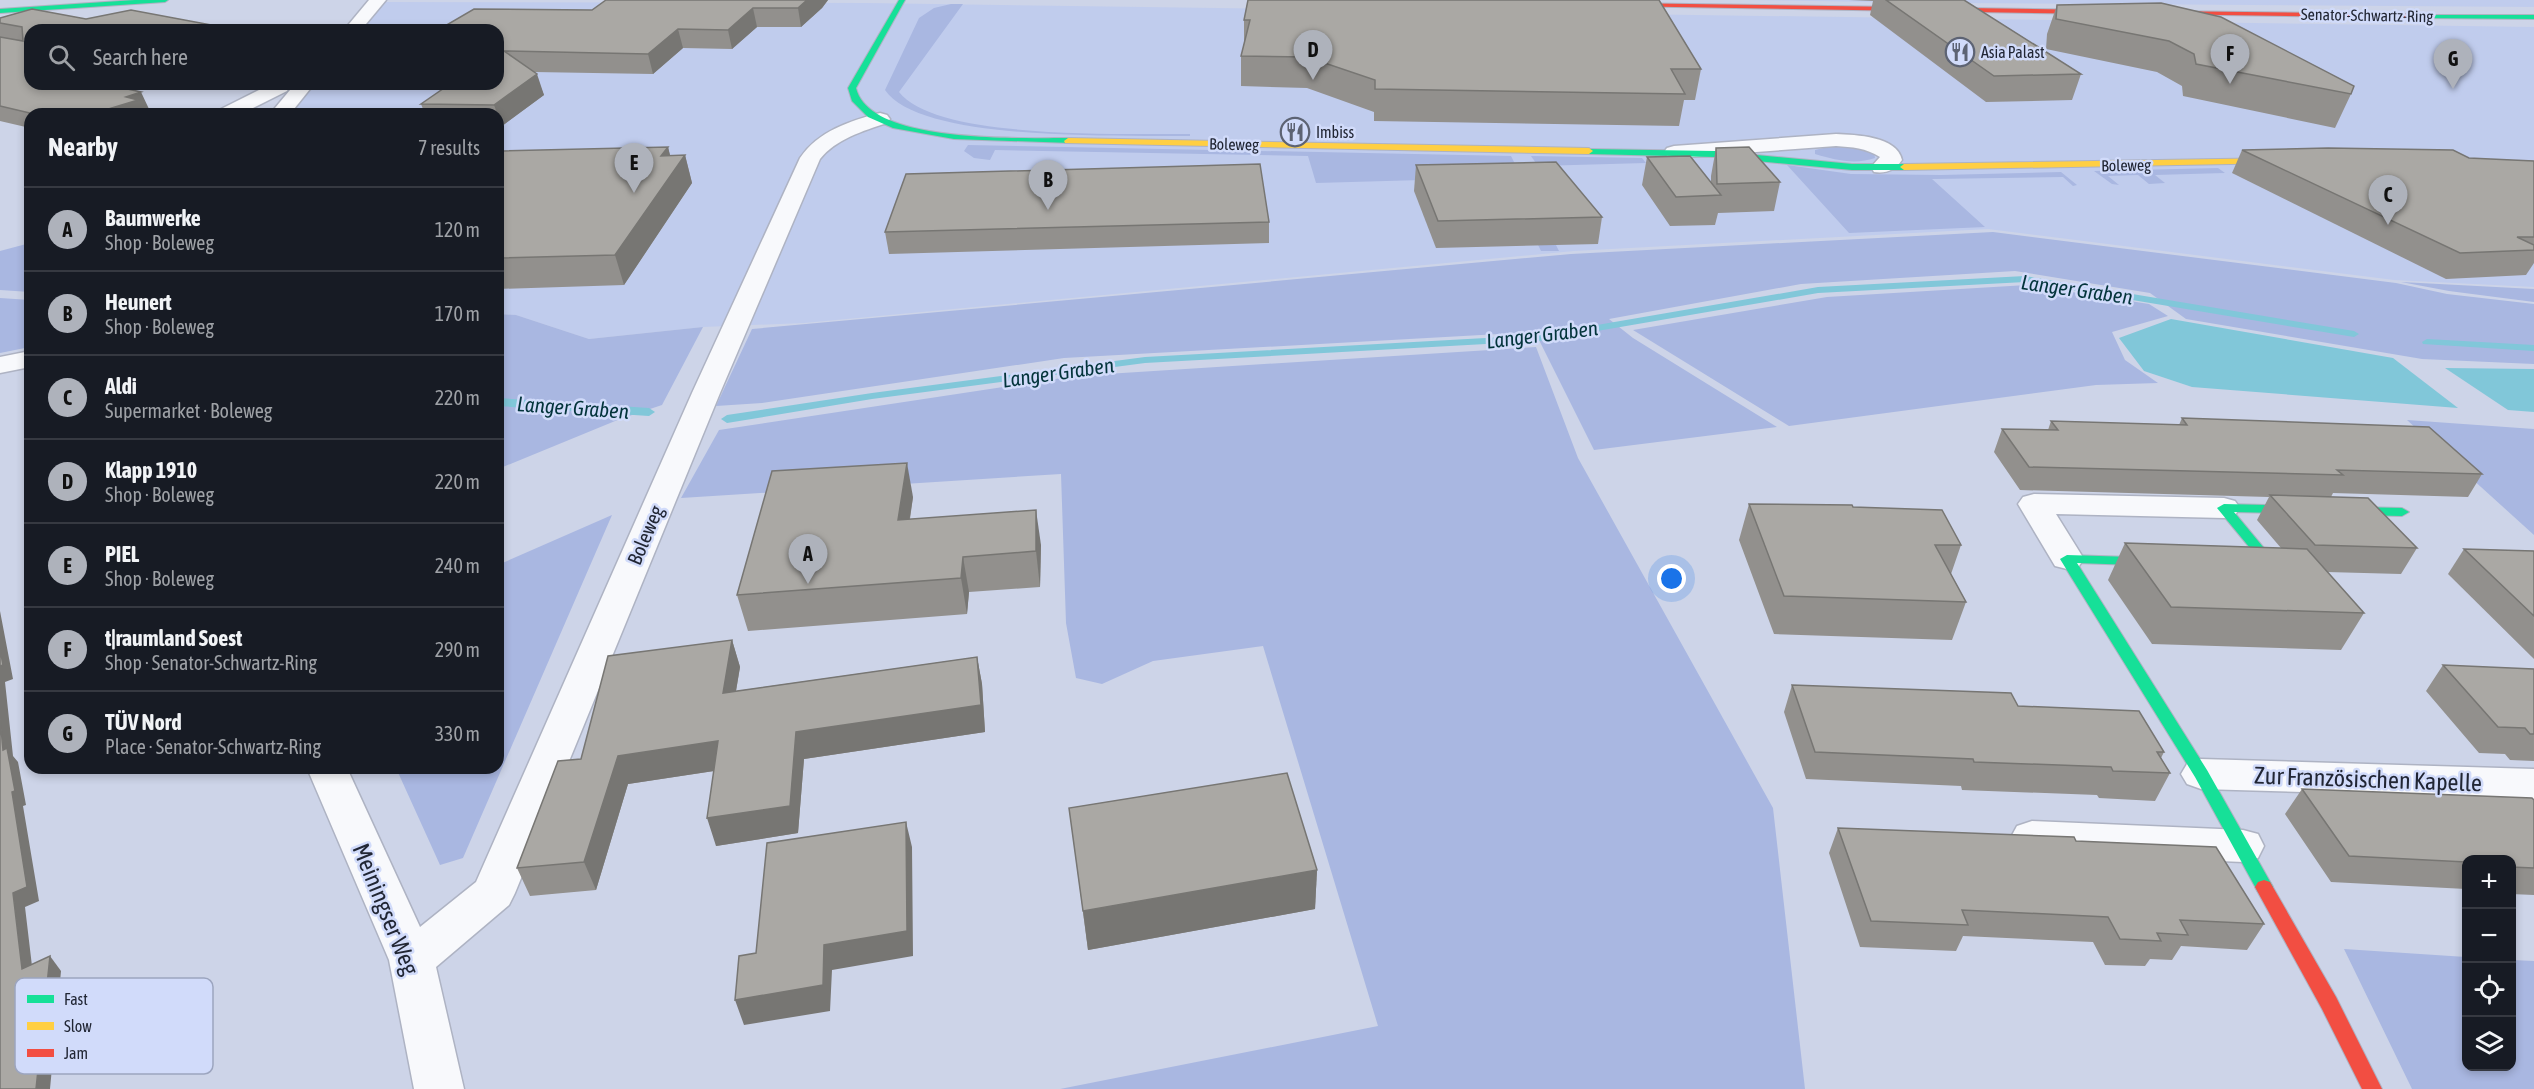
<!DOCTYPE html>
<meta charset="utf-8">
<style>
body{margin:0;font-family:"Asap Condensed",sans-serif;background:#20242c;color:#f1f3f6}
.controls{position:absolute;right:18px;bottom:18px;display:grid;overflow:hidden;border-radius:12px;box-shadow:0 3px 9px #0003}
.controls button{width:54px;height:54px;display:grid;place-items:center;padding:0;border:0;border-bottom:2px solid #363941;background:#171b24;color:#f1f3f6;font:30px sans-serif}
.you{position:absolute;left:1672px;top:579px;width:21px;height:21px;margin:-15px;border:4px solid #fff;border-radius:50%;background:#1a73e8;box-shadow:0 0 0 9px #1a73e833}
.badge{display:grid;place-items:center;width:39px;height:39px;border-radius:50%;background:#aeb2bb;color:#111;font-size:20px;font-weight:700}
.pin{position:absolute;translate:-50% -50px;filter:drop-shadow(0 2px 3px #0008)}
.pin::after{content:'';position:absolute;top:32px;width:21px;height:18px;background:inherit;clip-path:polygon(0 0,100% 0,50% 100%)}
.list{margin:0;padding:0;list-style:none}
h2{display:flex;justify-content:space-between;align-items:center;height:78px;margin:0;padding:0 24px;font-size:26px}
h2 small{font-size:20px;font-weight:400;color:#9ea1a6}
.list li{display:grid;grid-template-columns:39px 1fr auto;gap:18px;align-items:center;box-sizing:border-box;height:84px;padding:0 24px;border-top:2px solid #363941}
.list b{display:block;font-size:22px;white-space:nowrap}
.list p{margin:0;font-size:20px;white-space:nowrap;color:#9ea1a6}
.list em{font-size:20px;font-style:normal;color:#9ea1a6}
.icon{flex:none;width:33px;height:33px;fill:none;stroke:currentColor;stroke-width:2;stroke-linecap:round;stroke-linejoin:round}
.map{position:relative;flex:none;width:2534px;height:1089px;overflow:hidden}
.search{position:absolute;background:#171b24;box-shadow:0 3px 9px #0003;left:24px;top:24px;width:480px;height:66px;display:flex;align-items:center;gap:15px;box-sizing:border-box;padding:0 21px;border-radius:18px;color:#9ea1a6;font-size:22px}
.panel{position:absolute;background:#171b24;box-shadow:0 3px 9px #0003;left:24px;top:108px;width:480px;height:666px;border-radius:18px}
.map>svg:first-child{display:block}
.built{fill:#c0cced}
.green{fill:#a9b7e1}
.water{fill:#81c7d9}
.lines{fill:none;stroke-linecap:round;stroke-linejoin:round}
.stream{fill:#81c7d9;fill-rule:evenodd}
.street-casing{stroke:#aeb3c3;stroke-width:3}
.fast-casing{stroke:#aeb3c3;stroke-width:2}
.slow-casing{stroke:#aeb3c3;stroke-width:2}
.jam-casing{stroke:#aeb3c3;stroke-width:2}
.street{fill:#f8f9fc;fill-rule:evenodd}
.fast{fill:#16e098;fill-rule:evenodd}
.slow{fill:#ffcf43;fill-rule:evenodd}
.jam{fill:#f24e42;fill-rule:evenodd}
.wall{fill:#92908d}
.shaded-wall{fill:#777673}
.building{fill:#aaa8a4;stroke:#777673;stroke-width:1.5}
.labels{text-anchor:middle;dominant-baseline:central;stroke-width:5;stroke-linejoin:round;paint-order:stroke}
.far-street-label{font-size:16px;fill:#212634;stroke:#d1dbfa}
.far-poi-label{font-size:16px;fill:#212634;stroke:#d1dbfa;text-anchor:start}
.street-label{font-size:20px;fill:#212634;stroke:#d1dbfa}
.water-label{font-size:21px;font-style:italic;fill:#03343b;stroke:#d1dbfa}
.near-street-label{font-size:24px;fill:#212634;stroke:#d1dbfa}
.key{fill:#d1dbfa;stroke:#9ca5bf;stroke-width:1.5}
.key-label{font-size:16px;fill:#212634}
</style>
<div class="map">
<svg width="2534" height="1089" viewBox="0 0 2534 1089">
<rect width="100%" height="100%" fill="#cdd4e8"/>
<g class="built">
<path d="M1747,0H2534V7L1952,3Z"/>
<path d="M385,2L866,3L2534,27V287L2394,280L1988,229L1574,251L804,323L703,327L589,339L516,315L498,314V114H290L314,84H498V30H361Z"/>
</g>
<g class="green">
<path d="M951,4H963L899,92C937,141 1127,133 1190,134V136C1127,135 920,143 885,90L919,18L934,8Z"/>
<path d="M968,145L1511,156L1559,251H1541L1508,183L1492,178L1316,183L1308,156L995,150L990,160L974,158L964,151Z"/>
<path d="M1832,146H1848L1874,152L1875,158C1855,165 1835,160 1815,154V150Z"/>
<path d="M1531,156L1642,158L1646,163L1538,166Z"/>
<path d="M1787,165L1851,174L1941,175L2061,172L2077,185L2073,186L2063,177L1932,179L1985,227L1849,233Z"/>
<path d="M2218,168L2225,173L2155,175L2165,183L2149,184L2138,175L2108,176L2119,185L2112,184L2094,171Z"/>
<path d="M1993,232L2396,283L2447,294L2534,304V364L2422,359L2186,319L2150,293L2015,271L1801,284L1609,319L1633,338L1777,427L1594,450L1535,332L1064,358L762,403L716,406L752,329L1571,254Z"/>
<path d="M30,243V292L0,290V251Z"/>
<path d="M2401,282L2534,289V302L2449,291Z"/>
<path d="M2027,285L2149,304L2168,316L2112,332L2125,360L2158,383L2096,385L1789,426L1633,330L1827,297Z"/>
<path d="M0,298L30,300V347L0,353Z"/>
<path d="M498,314L516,315L589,339L703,327L662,405L620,419L498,469Z"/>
<path d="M1536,347L1578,458L1773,808L1805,1089H1060L1378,1026L1263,646L1153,661L1102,684L1076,678L1066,623L1061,474L681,498L719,430L1075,376Z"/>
<path d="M2407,420L2534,429V535Z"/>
<path d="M612,515L463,858L440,865L396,768H498V565Z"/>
<path d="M2344,949L2466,957V1066H2512V960L2534,961V1089H2412Z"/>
</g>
<g class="water">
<path d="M2171,319L2393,358L2458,408L2192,387L2144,371L2119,338Z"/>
<path d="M2445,368L2534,369V412L2508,410Z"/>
</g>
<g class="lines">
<g class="stream">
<path d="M2025,276L2354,331L2359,334L2354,337L2025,282L1818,293L1539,341L1145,363L872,399L727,423L721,419L727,415L872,393L1145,357L1539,335L1818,287Z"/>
<path d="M2427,339L2534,345V351L2423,344L2422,342Z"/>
<path d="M498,398L649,408L655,412L649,416L498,406Z"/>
</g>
<g class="street-casing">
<g id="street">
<path d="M369,0H386L361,30H344Z"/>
<path d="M271,84H287L289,87L287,91L241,114H216L219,110Z"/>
<path d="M295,84H314L290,114H270Z"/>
<path d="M880,113L887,115L890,119L887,123C863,131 836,139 820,159L720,393L515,893L509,905L436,967L464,1089H414L389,960L307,768H347L420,927L476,882L692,393L800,158C818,131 850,121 880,113Z"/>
<path d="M1836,134C1856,135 1897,136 1902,160C1895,170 1886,174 1874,172L1871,167L1880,157C1866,148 1852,147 1836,146L1674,158L1667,156L1664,152L1667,148L1674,146Z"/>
<path d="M30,351V367L0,373V357Z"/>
<path d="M2034,494L2224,498L2235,501L2240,508L2235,515L2224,518L2056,514L2084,559L2079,566L2067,569L2055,566L2018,504L2023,497Z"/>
<path d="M2201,759L2534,769V799L2201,789L2187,784L2181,774L2187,764Z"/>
<path d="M2032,821L2243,830L2258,834L2264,846L2258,858L2243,862L2032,853L2017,848L2011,837L2017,826Z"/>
</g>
</g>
<g class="fast-casing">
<g id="fast">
<path d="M135,0H168L165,2L0,13V9Z"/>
<path d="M899,0H905L856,88C869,144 1021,138 1068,138L1072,141L1071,143L954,139L893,128L868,117L852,101L848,88Z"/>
<path d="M2417,15H2534V19L2419,18Z"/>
<path d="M1586,149L1715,151L1852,164H1904L1908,167L1904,170H1852L1715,157L1589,154L1586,153Z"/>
<path d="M2224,504L2402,508L2409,512L2402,516L2234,512L2278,565L2271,569L2243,567L2241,564L2243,561L2260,560L2217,508Z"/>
<path d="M2067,555L2163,558L2170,562L2163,566L2077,563L2207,770L2273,887L2270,892L2264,894L2258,892L2195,777L2060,559Z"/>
</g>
</g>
<g class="slow-casing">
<g id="slow">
<path d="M1068,138L1589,148L1593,151L1589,154L1065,143L1064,141Z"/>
<path d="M2281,158L2284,159V163L1904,170L1900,167L1904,164Z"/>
</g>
</g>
<g class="jam-casing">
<g id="jam">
<path d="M1618,3L2100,10L2103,12L2100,14L1616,6Z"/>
<path d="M2158,11L2419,14L2422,16L2419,18L2156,14Z"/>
<path d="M2264,880L2270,882L2336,997L2382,1089H2362L2322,1009L2255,887L2258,882Z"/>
</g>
</g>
<use href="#street" class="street"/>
<use href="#fast" class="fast"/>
<use href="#slow" class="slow"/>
<use href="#jam" class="jam"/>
</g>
<g class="wall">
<path d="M606,0H828L822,8L801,27H757L732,49L683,48L653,74L534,72L544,95L502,126H498V114H425L421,104L498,84V30L592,10Z"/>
<path d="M1248,0L1701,69L1695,100H1684L1679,126L1374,121V112L1307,88L1241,86V56L1244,44V20Z"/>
<path d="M1849,0H1964L2081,74L2072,100L1986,102L1870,15L1873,1Z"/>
<path d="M2057,5L2351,94L2335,128L2183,96L2182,86L2157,72L2046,49L2047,34Z"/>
<path d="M32,9L30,84H131L120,87L149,109L143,111L145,114H30V128L0,121V18Z"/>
<path d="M668,147L670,156L685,155L692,183L624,285L498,289V153Z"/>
<path d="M1716,148L1780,182L1774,211L1718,213L1715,225L1670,226L1642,185L1647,157L1711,182V176Z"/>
<path d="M2242,150L2534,161V263L2526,275L2446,279L2232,173Z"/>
<path d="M1416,165L1602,217L1598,244L1436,248L1414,191Z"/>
<path d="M1269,222V243L889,254L885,232Z"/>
<path d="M2182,418L2482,474L2468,497L2333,493L2331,497L2417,548L2401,574L2327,572L2364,613L2341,650L2152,644L2108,580L2125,543L2281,548L2257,520L2269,497L2020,490L1994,452L2002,429L2048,430L2051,421L2179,425Z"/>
<path d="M913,497L910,519L1041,545L1040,587L969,592L967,614L748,631L737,595Z"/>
<path d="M1749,504L1853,507L1961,545L1951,574L1966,602L1952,640L1774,634L1739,540Z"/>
<path d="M2464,549L2534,551V659L2448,574Z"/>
<path d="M732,640L740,667L736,691L977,657L982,684L985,732L804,759L798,833L716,846L714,771L628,784L596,890L530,896L517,868L581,759Z"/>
<path d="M2443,665L2534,669V761L2510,760L2505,754L2479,753L2426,691Z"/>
<path d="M1792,685L2018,706L2164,752L2161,758L2170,773L2155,801L2099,798L2097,795L1962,790L1961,786L1806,779L1784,712Z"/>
<path d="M2302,789L2534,800V895L2511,894V860H2466V889L2331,882L2285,814Z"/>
<path d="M1069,808L1317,870L1315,909L1088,950Z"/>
<path d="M1838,828L2076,841L2264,924L2247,950L2181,946L2172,960L2150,959L2145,966L2105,965L2093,942L1963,936L1956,951L1860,947L1829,853Z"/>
</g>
<g class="shaded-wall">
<path d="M807,0H828L822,8L801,27L798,8Z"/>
<path d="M753,8L757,27L732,49L728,30Z"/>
<path d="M678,29L683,48L653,74L648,54Z"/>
<path d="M537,74L544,95L502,126L494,105Z"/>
<path d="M86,84H131L92,96Z"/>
<path d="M141,92L149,109L143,111L145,114H92L126,97Z"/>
<path d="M668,147L674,171L685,155L692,183L624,285L615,255L661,156Z"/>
<path d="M907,463L913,497L904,555L898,520Z"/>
<path d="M1036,510L1041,545L1040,587L1036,551Z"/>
<path d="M963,557L969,592L967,614L961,578Z"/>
<path d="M0,611L13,679L5,682L13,756L18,762L26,805L23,806L39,901L25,907L34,983L22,969L13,893L3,750L0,718Z"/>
<path d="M732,640L740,667L731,720L723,693Z"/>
<path d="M977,657L982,684L985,732L804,759L798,833L716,846L707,818L796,732Z"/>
<path d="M718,741L727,769L628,784L596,890L584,862L618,756Z"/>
<path d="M906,822L912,847L913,956L832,970L830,1011L744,1025L735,1000Z"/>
<path d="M1317,870L1315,909L1088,950L1083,911Z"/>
<path d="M50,956L61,971L50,1089H36Z"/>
</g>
<g class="building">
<path d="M606,0H807L798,8H753L728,30L678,29L648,54L504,51L537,74L494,105L421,104L450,84H498V30H438L474,9L592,10Z"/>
<path d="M1248,0H1659L1701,69H1671L1685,94L1375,89V80L1307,57L1241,56L1250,20H1244Z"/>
<path d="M1886,0H1964L2081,74L1994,76Z"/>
<path d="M2161,3L2221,17L2354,86L2351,94L2196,64L2194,54L2169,41L2056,19L2057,5Z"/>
<path d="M32,9L86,19L131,10L238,30H30V84H105L141,92L126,97L138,100L92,114H34L0,106V37L23,41L22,27L0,23V18Z"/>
<path d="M668,147L661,156L685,155L615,255L498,258V153L501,151Z"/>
<path d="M1749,147L1780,182L1717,184L1716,148Z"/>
<path d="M2328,148L2453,150L2469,158L2534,161V237H2517L2534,245V250L2460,253L2242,150Z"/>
<path d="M1690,156L1721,195L1676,197L1647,157Z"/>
<path d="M1556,162L1602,217L1438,221L1416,165Z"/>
<path d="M1260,164L1269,222L885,232L906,174Z"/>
<path d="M2182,418L2429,427L2482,474L2337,470L2343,475L2029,467L2002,429L2058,430L2051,421L2187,425Z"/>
<path d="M907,463L898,520L1036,510V551L963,557L961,578L737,595L772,471Z"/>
<path d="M2270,495L2368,498L2417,548L2315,545Z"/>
<path d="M1749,504L1852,505L1853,507L1942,510L1961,545H1935L1966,602L1784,596Z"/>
<path d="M2125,543L2307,549L2364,613L2171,607Z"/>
<path d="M2464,549L2534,551V616Z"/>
<path d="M732,640L723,693L977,657L981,705L796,732L790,806L707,818L718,741L618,756L584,862L517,868L558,761L581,759L608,656Z"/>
<path d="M0,649L3,665L0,666Z"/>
<path d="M2443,665L2534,669V734H2530L2525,728L2498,727Z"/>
<path d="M1792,685L2011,693L2018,706L2139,711L2164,752H2157L2170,773L2113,771L2111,767L1974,762L1973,759L1815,752Z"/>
<path d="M0,718L3,750L7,748L15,791L12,792L27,887L13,893L22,969L50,956L36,1089H0Z"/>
<path d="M1287,773L1317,870L1083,911L1069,808Z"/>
<path d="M2302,789L2532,798L2534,800V868L2511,867V860H2466V862L2349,856Z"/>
<path d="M906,822L907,931L824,945L823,985L735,1000L739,956L756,953L767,843Z"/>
<path d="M1838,828L2074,837L2076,841L2216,847L2264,924L2180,920L2188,935L2157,933L2161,941L2120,939L2108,917L1962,910L1968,925L1871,921Z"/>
</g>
<defs>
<g id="restaurant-ring" transform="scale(1.5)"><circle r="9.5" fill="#d1dbfa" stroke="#5d6373" stroke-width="1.5"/><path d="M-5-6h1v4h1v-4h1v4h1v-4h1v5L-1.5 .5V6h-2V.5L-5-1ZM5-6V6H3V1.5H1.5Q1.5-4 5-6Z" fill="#5d6373"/></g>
</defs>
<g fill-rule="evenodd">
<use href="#restaurant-ring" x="1960" y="52"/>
<use href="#restaurant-ring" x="1295" y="132"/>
</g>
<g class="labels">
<g class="far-street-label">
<text transform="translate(2367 15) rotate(1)">Senator-Schwartz-Ring</text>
<text transform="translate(1234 144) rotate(1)">Boleweg</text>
<text transform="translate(2126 165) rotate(-1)">Boleweg</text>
</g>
<g class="far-poi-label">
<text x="1981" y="52">Asia Palast</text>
<text x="1316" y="132">Imbiss</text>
</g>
<g class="street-label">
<text transform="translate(645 535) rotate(-67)">Boleweg</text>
</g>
<g class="water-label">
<text transform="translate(2077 289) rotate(8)">Langer Graben</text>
<text transform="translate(1542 334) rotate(-7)">Langer Graben</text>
<text transform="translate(1058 372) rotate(-8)">Langer Graben</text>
<text transform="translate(573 407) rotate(4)">Langer Graben</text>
</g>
<g class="near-street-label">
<text transform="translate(2368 779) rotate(2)">Zur Französischen Kapelle</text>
<text transform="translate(386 909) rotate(68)">Meiningser Weg</text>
</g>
</g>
<rect x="15" y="978" width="198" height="96" rx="9" class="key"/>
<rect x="27" y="995" width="27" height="8" fill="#16e098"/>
<rect x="27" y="1022" width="27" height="8" fill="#ffcf43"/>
<rect x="27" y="1049" width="27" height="8" fill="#f24e42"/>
<g class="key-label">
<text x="64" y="1005">Fast</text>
<text x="64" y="1032">Slow</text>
<text x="64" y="1059">Jam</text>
</g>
</svg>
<div class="controls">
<button>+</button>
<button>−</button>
<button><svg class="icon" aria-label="locate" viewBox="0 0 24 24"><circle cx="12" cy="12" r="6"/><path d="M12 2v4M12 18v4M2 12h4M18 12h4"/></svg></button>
<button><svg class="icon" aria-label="layers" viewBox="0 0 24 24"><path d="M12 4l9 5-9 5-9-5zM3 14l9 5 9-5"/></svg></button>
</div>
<div class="you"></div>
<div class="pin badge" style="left:808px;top:584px">A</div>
<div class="pin badge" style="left:1048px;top:210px">B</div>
<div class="pin badge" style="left:2388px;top:225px">C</div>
<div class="pin badge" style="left:1313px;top:80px">D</div>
<div class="pin badge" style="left:634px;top:193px">E</div>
<div class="pin badge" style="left:2230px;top:84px">F</div>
<div class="pin badge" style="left:2453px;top:89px">G</div>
<div class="search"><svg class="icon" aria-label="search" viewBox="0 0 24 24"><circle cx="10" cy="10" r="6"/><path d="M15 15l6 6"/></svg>Search here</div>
<section class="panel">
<h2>Nearby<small>7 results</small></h2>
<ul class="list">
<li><span class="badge">A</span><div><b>Baumwerke</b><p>Shop · Boleweg</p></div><em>120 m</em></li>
<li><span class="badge">B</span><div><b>Heunert</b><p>Shop · Boleweg</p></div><em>170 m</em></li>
<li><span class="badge">C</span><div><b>Aldi</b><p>Supermarket · Boleweg</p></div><em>220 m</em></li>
<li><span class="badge">D</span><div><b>Klapp 1910</b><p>Shop · Boleweg</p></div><em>220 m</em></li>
<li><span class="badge">E</span><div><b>PIEL</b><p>Shop · Boleweg</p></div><em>240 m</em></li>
<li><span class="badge">F</span><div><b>t|raumland Soest</b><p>Shop · Senator-Schwartz-Ring</p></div><em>290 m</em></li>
<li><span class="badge">G</span><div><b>TÜV Nord</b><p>Place · Senator-Schwartz-Ring</p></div><em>330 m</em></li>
</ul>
</section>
</div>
